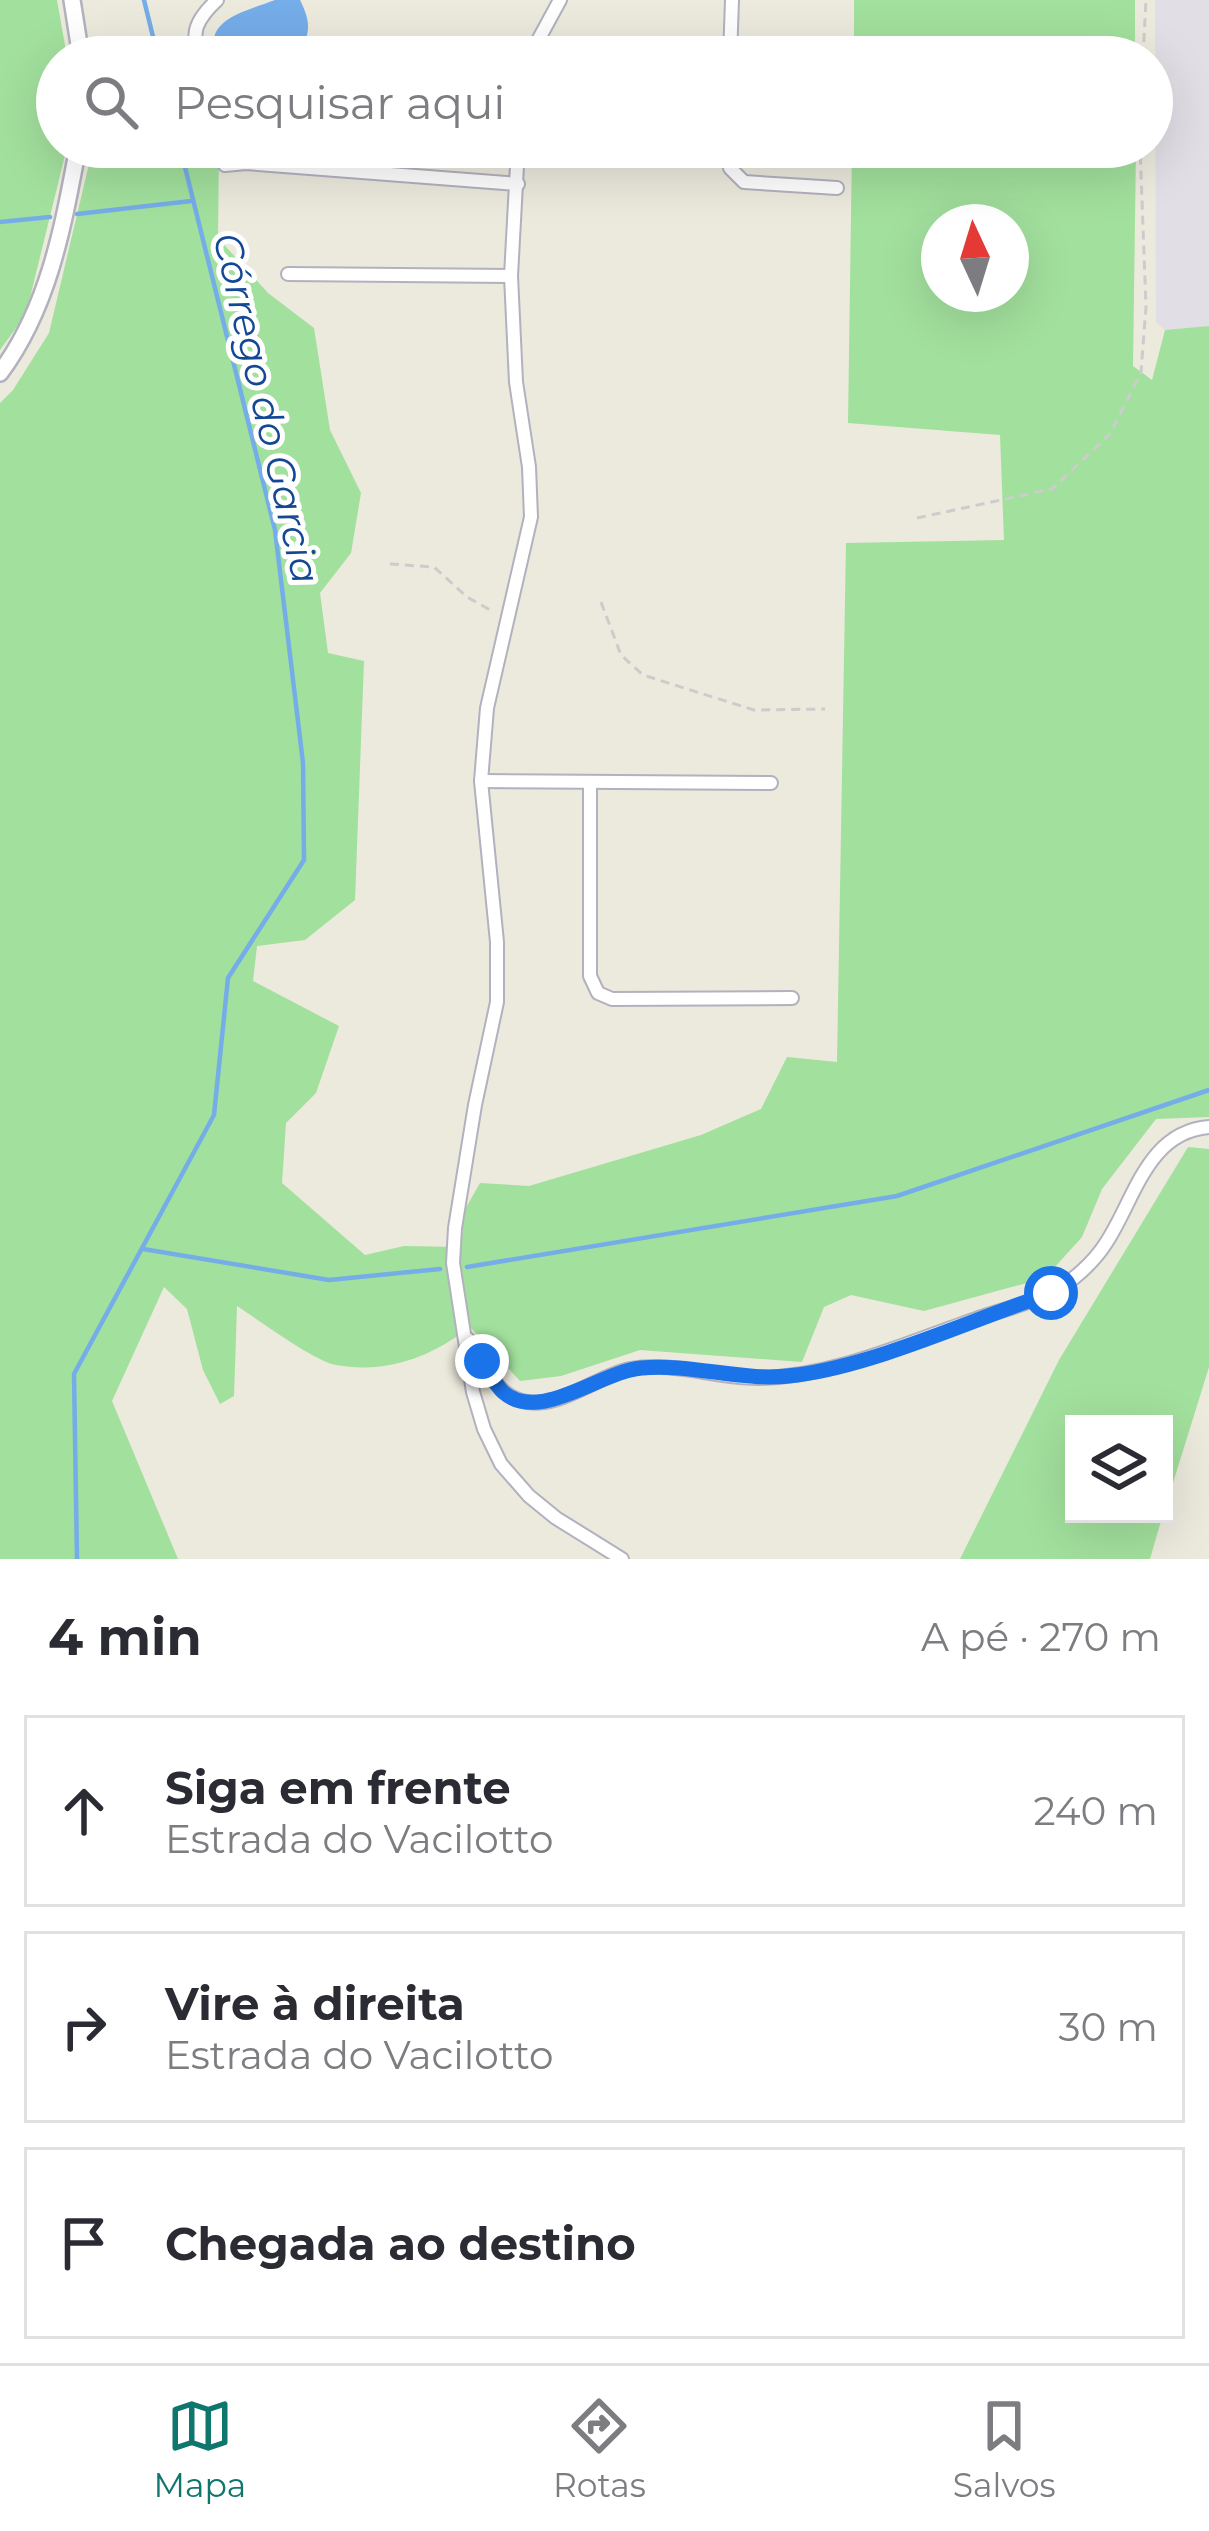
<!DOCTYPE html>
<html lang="pt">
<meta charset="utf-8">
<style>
body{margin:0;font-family:Montserrat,sans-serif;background:#f7f7f7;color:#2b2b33}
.controls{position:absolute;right:36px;bottom:36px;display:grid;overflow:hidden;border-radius:0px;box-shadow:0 12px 48px #0002}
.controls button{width:108px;height:108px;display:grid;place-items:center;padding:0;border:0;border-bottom:3px solid #e1e1e2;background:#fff;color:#2b2b33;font:60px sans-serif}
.compass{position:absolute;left:921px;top:204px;width:108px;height:108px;border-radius:50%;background:#fff;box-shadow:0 12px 48px #0002;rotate:356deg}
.stop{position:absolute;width:36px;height:36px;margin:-27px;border:9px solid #1a73e8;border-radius:50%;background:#fff}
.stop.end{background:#1a73e8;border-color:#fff;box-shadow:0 3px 12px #0008}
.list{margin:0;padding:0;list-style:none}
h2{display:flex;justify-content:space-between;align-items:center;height:156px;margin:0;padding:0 48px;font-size:51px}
h2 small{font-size:39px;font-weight:400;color:#7c7c81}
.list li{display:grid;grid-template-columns:78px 1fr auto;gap:36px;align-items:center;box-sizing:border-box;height:192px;margin:0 24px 24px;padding:0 24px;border:3px solid #e1e1e2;border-radius:0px}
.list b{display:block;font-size:45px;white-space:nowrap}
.list p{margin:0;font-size:39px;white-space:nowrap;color:#7c7c81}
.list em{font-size:39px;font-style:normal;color:#7c7c81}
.icon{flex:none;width:66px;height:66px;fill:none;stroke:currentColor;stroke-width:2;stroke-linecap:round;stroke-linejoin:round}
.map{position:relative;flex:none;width:1209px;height:1559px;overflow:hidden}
.search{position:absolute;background:#fff;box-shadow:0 12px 48px #0002;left:36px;right:36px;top:36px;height:132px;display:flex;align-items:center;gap:30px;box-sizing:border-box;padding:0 42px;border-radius:66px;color:#7c7c81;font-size:45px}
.sheet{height:804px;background:#fff}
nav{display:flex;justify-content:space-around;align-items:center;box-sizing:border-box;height:168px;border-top:3px solid #e1e1e2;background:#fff;font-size:33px;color:#7c7c81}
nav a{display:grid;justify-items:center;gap:6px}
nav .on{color:#0f766e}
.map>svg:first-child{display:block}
.industrial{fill:#e1dee5}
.green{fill:#a2e09d;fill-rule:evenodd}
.water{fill:#75ade9}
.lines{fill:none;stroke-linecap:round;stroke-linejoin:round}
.stream{stroke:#75ade9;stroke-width:4.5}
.minor-casing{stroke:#b2b1be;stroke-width:16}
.tertiary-casing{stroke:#b2b1be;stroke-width:20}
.path{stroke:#ccc;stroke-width:3;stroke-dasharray:9 6;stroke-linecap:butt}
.minor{stroke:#fff;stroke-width:12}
.tertiary{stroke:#fff;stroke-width:15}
.route{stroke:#1a73e8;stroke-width:15}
.labels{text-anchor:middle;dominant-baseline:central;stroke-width:10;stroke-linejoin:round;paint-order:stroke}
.water-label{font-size:39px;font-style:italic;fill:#144895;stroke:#fff}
</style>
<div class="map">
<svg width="1209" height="1559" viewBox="0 0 1209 1559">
<rect width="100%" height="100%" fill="#ece9dd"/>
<path class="industrial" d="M1155,0H1209V326L1165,330L1156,322Z"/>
<g class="green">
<path d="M0,0H57L67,57H57V147H67L26,314L0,350Z"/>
<rect x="854" y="0" width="281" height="57"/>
<path d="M93,147H219L218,238L268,293L314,328L330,430L361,493L351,553L320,593L328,653L364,661L355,900L305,940L257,946L253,981L339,1026L316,1093L286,1123L282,1183L365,1255L404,1246L461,1247L464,1211L480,1183L529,1186L701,1135L761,1109L787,1057L837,1062L846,543L1004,540L1000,435L848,423L852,147H1136L1133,366L1152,380L1165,330L1209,326V1117L1156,1119L1102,1189L1082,1237L1045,1278L924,1311L851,1295L824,1307L802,1362L640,1350L561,1376L520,1381L470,1327C431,1357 387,1374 336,1365C314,1361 259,1320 237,1306L234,1396L220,1404L203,1370L187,1309L164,1287L112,1401L178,1559H0V403L13,390L49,333ZM939,222H1011V294H939Z"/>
<path d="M1188,1147L1209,1149V1367L1164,1512V1424H1074V1514H1163L1150,1559H960L1059,1360Z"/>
</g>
<path class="water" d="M275,0H300C312,24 310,33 298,57H216C202,19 247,11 275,0Z"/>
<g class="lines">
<g class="stream">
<path d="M144,0L158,57"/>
<path d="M77,214L191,201"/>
<path d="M0,222L50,217"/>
<path d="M143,1249L329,1280L440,1269"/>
<path d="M467,1267L897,1196L1209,1090"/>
<path d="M77,1559L74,1374L214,1115L228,978L304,860L303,763L275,530L180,147"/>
</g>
<g class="minor-casing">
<g id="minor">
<path d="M204,57C186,35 199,17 217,0"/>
<path d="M529,57L560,0"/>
<path d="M730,57L732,0"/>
<path d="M518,147L511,276L516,382L529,467L531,517L487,708L481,781L497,942V1002L475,1105L455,1228L453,1263L473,1392L484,1429L501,1464L529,1496L556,1518L622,1559"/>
<path d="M728,147L730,168L744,182L837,188"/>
<path d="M225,165L246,163L518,184"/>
<path d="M288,274L511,276"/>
<path d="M481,781L771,783"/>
<path d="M590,782V976L598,993L612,999L792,998"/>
<path d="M468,1339C481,1359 494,1392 519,1400C556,1413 595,1376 630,1369C673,1361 714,1378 757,1378C833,1377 904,1344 976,1319C1000,1310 1030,1304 1053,1292C1073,1281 1094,1262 1106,1243C1135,1199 1147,1132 1209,1127"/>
</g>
</g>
<g class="tertiary-casing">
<g id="tertiary">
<path d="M72,0L81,57"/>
<path d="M0,373C49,307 63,227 78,147"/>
</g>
</g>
<g class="path">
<path d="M1143,57L1146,0"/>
<path d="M917,518L1052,489L1110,434L1141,372L1146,307L1140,147"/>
<path d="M390,564L434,567L467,597L492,611"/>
<path d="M601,602L621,655L643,675L754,710L825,709"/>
</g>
<use href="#minor" class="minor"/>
<use href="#tertiary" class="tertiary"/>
</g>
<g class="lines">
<path class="route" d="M482,1361C489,1371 495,1384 503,1392C539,1424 600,1372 641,1368C694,1363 744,1383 797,1375C875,1365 974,1319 1051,1293"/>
</g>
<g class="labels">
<g class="water-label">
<text transform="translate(267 408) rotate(77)">Córrego do Garcia</text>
</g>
</g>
</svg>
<div class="controls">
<button><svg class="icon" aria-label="layers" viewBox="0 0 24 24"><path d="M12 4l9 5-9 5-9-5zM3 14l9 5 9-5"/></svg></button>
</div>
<svg class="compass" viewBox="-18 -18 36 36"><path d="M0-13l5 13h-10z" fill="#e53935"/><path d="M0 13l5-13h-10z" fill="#7c7c81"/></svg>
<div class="stop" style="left:1051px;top:1293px"></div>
<div class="stop end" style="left:482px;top:1361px"></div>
<div class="search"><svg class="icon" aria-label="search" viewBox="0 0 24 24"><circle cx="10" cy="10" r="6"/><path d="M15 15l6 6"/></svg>Pesquisar aqui</div>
</div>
<section class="sheet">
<h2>4 min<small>A pé · 270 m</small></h2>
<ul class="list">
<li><svg class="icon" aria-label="ahead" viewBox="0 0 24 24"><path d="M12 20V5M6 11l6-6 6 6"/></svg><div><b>Siga em frente</b><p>Estrada do Vacilotto</p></div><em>240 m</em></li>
<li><svg class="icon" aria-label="right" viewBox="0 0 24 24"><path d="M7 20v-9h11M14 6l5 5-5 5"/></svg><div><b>Vire à direita</b><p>Estrada do Vacilotto</p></div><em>30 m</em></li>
<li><svg class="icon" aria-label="arrive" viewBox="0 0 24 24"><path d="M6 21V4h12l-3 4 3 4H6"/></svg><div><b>Chegada ao destino</b></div></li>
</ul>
</section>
<nav>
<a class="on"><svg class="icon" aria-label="map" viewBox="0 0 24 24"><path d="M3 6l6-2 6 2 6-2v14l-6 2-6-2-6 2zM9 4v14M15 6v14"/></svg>Mapa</a>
<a><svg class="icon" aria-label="directions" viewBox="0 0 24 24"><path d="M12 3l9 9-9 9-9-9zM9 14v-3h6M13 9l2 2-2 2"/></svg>Rotas</a>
<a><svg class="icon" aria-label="saved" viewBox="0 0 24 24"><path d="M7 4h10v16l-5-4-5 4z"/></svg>Salvos</a>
</nav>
